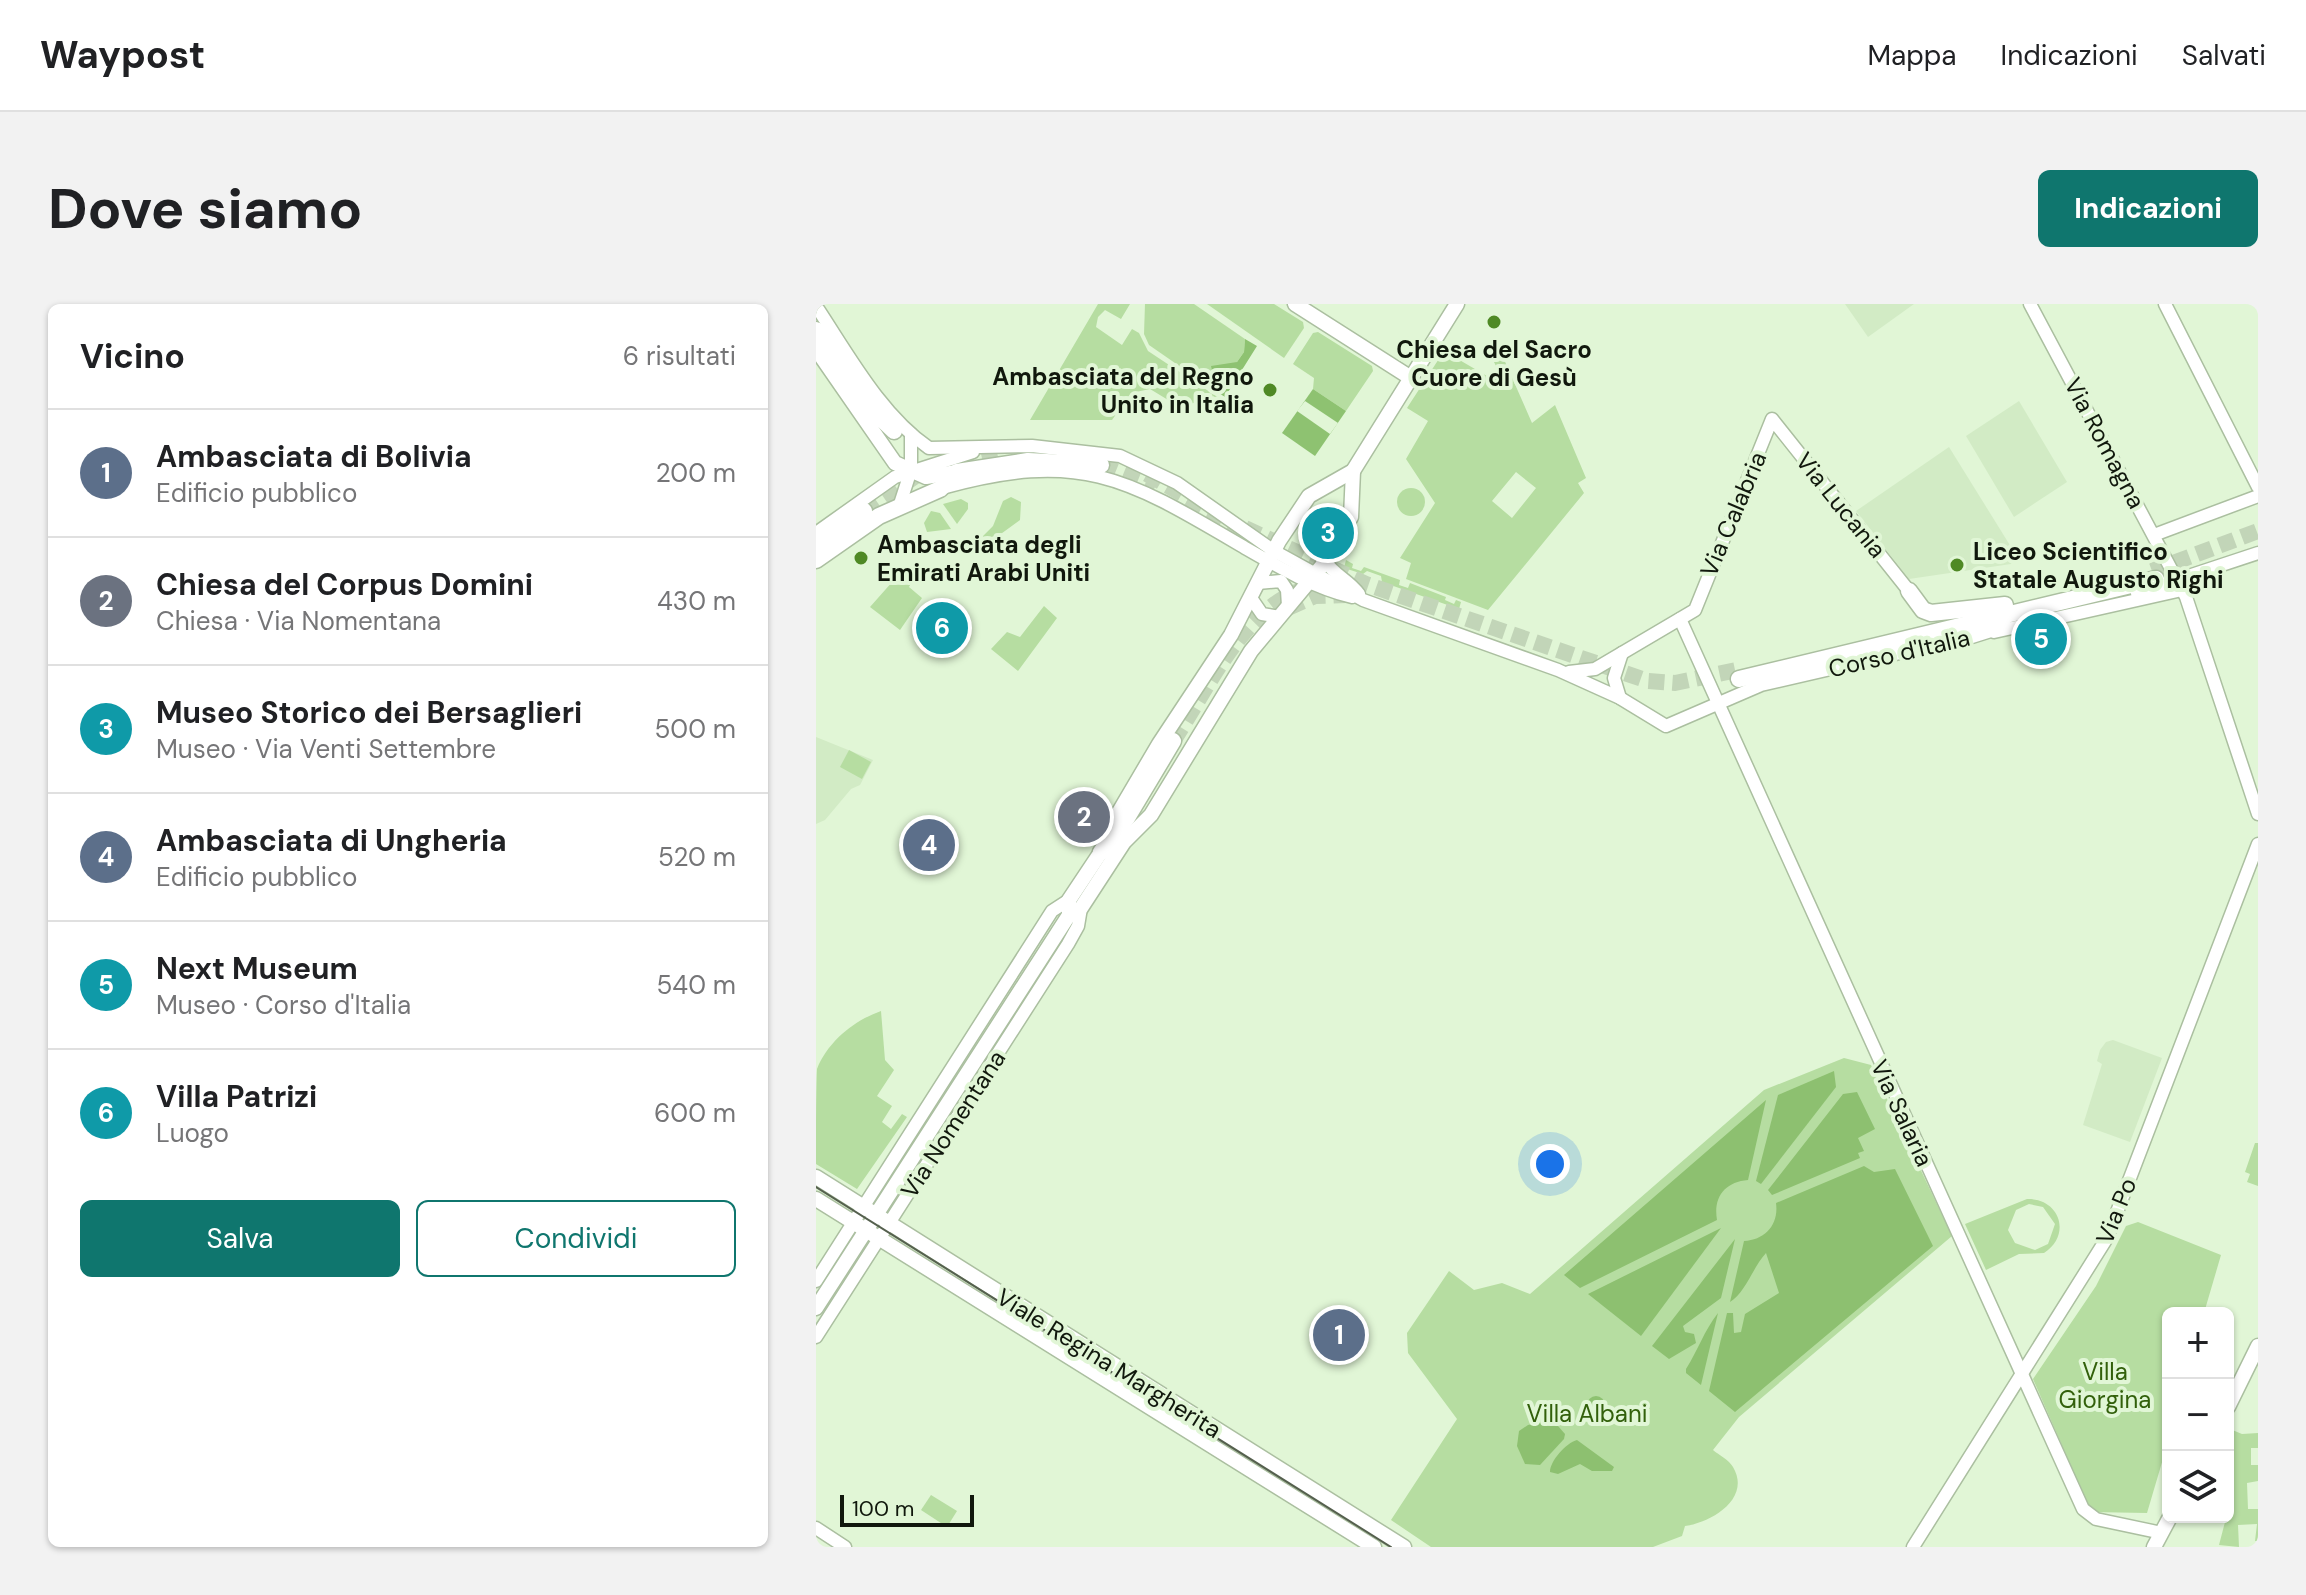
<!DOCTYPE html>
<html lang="it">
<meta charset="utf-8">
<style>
body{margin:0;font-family:"DM Sans",sans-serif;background:#f2f2f2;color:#202124}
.controls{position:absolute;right:24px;bottom:24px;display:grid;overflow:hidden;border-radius:12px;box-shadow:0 2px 6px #0004}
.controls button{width:72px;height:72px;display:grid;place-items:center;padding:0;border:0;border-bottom:2px solid #e0e0e0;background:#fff;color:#202124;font:40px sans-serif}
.scale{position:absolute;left:24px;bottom:20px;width:134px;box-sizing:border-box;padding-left:8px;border:4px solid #11180d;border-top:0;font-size:22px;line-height:28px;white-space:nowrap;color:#11180d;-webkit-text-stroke:6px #e1f6d6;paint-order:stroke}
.you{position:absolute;left:734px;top:860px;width:28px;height:28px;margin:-20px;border:6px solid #fff;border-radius:50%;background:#1a73e8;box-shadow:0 0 0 12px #1a73e833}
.badge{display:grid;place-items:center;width:52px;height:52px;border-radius:50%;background:#0f766e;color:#fff;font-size:26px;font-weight:700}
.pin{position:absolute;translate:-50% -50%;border:4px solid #fff;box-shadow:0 2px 8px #0006}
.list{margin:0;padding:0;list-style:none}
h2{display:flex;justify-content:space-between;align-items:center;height:104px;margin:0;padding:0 32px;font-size:34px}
h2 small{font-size:26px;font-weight:400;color:#757577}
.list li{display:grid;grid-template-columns:52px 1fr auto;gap:24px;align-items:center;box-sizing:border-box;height:128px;padding:0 32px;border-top:2px solid #e0e0e0}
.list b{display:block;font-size:30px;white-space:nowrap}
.list p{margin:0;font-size:26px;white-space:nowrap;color:#757577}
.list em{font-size:26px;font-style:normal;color:#757577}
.actions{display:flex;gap:16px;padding:24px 32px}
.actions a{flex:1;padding:18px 0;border:2px solid #0f766e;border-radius:12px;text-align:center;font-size:28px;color:#0f766e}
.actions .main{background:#0f766e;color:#fff}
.icon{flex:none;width:44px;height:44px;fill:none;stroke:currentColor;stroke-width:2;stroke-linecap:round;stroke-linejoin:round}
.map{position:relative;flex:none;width:1442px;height:1243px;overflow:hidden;border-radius:12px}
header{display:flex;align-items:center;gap:48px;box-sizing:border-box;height:112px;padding:0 40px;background:#fff;border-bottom:2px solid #e0e0e0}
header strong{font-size:38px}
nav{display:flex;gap:44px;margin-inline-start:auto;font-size:28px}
.intro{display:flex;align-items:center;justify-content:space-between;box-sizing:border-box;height:192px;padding:0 48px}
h1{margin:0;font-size:56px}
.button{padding:20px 36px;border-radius:12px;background:#0f766e;color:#fff;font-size:28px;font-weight:700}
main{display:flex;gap:48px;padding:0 48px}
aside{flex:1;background:#fff;border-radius:12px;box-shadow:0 2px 6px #0004}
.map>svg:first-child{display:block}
.built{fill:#d2ebc5}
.green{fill:#b6dda1;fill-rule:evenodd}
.forest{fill:#8dc070}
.water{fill:#8ec271}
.pier{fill:#e1f6d6}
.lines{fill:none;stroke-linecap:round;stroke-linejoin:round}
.primary-tunnel{stroke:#c2d5b8;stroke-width:16;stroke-dasharray:16 8;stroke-linecap:butt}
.tertiary-casing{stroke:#abbfa0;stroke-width:15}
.secondary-casing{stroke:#abbfa0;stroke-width:17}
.primary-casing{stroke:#abbfa0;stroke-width:19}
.tertiary{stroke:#fff;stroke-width:12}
.secondary{stroke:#fff;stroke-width:14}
.primary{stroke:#fff;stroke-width:16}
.tram{stroke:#55604e;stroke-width:2}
.poi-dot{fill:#4f8925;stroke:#e1f6d6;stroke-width:3}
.labels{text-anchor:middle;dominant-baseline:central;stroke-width:8;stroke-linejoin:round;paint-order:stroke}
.poi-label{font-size:24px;font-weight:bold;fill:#11180d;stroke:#e1f6d6;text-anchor:start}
.street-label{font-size:24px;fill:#11180d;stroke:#e1f6d6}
.park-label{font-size:24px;fill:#32600b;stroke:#e1f6d6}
</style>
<header>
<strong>Waypost</strong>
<nav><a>Mappa</a><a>Indicazioni</a><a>Salvati</a></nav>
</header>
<div class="intro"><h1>Dove siamo</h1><a class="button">Indicazioni</a></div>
<main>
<aside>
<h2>Vicino<small>6 risultati</small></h2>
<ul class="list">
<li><span class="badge" style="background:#5c6f8a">1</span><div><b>Ambasciata di Bolivia</b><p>Edificio pubblico</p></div><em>200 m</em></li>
<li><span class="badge" style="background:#6b7280">2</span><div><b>Chiesa del Corpus Domini</b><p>Chiesa · Via Nomentana</p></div><em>430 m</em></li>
<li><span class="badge" style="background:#0f9aa8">3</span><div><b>Museo Storico dei Bersaglieri</b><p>Museo · Via Venti Settembre</p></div><em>500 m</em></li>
<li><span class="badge" style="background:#5c6f8a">4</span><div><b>Ambasciata di Ungheria</b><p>Edificio pubblico</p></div><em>520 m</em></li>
<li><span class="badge" style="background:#0f9aa8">5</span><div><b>Next Museum</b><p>Museo · Corso d'Italia</p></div><em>540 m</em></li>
<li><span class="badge" style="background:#0f9aa8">6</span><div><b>Villa Patrizi</b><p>Luogo</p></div><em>600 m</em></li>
</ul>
<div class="actions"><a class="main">Salva</a><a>Condividi</a></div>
</aside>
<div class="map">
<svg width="1442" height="1243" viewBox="0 0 1442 1243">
<rect width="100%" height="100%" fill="#e1f6d6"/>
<g class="built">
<path d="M1029,0H1098L1052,33Z"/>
<path d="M1203,97L1251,178L1198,213L1150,132Z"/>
<path d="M1133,143L1200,251L1195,260L1093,275L1040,207Z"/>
<path d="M0,433L57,456L44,481L35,485L9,516L0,520Z"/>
<path d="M1297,736L1346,754L1314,838L1267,821L1286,760L1281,757L1284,746L1290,738Z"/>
</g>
<g class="green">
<path d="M282,0H314L305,15L289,6L282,13L280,23L306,41L316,25L323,29L332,47L412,100L410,103L399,95L362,102L334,85L315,89L296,116H214Z"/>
<path d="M329,0H378L429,35L428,48L421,58L395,84L333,41L328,30Z"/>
<path d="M391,0H458L487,18L488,24L468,54Z"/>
<path d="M502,28L556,62L557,67L530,107L497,85L498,74L477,60L497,29Z"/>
<path d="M683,44L716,119L739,101L770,174L762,179L768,189L672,306L590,275L595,259L584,254L619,199L590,155L612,117L591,104L628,47L671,72L682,66L676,54ZM700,168L720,184L696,214L676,197Z"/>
<circle cx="595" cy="198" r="14"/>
<path d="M195,193L205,198L204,216L171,240L165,234L177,222L187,197Z"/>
<path d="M145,195L152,199V205L141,220L127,200Z"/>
<path d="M115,207L124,209L135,225L111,228L108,219Z"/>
<path d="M530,256L537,260L536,264L545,267L548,263L584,276L583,281L592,284L594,279L630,293L629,296L638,300L640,296L645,298L643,305L566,278L565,272L551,267L547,270L528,264Z"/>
<path d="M85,268L96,277L93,283L106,294L84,326L54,303Z"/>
<path d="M228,302L241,314L202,367L175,345L191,328L204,333Z"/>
<path d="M33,446L55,458L46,475L24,463Z"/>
<path d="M65,707L69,756L78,766L61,792L76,802L66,818L75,825L86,810L91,813L41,885L0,860C0,839 0,781 1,765C12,737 39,716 65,707Z"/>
<path d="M1028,754L1055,761L1136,932L923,1113L897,1146C903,1151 913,1156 917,1163C936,1195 894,1219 869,1222L866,1232L837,1243H615L575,1216L641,1115L592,1049L591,1029L633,967L658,986L686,979L714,990L948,786Z"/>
<path d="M1439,839H1442V882L1431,878L1434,870L1429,868Z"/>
<path d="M1211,895C1244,894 1256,931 1228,949L1203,950L1170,966L1149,920ZM1213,900L1227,903L1239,920L1232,940L1219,946L1199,939L1192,926L1200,906Z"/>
<path d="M1322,918L1405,951L1388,1009H1352V1138L1331,1209L1275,1208L1217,1075L1280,982L1310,922Z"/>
<path d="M1414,1125L1426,1130L1442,1129V1144H1435V1161H1442V1177L1431,1179L1432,1205H1442V1237H1439L1441,1220L1422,1221L1423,1243L1403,1241L1409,1218L1401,1213H1412L1418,1194L1412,1190L1418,1162L1412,1156Z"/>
<path d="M115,1191L141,1207L131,1223L105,1206Z"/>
</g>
<g class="forest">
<path d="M1018,767L1020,783L945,880L940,877L962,791Z"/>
<path d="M1041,788L1059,825L1042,834L1048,847L1042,849L1044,854L956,891L952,886L1027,790Z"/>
<path d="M950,796L932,876C909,878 897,893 901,916L764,984L748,971Z"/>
<path d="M1048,862L1058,868L1079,865L1117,942L919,1108L893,1087L911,1009H917L918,1029L925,1028L929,1010L963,989L950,949C937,963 930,988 914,998L928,937C949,936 963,921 960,899Z"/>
<path d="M905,924L825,1032L772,990Z"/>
<path d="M919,935L905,994L867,1022L869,1028L878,1030L880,1039L853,1055L836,1042Z"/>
<path d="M902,1009L885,1081L870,1069V1065C882,1046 888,1027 902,1009Z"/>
<path d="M728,1118L742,1122L749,1130L748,1135L724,1161L709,1160L701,1142L703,1127L712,1121Z"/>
<path d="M761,1136L798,1163L796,1167H776L764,1160L742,1170L734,1168C734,1157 750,1139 761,1136Z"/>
</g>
<g class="water">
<path d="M429,35L441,42L409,93L395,84L399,79L395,62L421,58L428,48Z"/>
<path d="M497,85L530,107L499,152L466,129Z"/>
<circle cx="780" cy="1101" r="9"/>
</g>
<path class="pier" d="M489,97L522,119L514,130L481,107Z"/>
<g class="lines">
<g class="primary-tunnel">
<path d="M142,157L188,147"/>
<path d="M285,161L339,183"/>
<path d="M331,170L384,200"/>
<path d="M369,201L434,234"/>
<path d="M48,207L101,171"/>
<path d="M429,224L550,280L832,377L859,379L921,366"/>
<path d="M1336,267L1442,227"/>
<path d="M472,304L499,292L530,291"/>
<path d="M357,437C391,386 424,309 485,286"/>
</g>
<g class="tertiary-casing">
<g id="tertiary">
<path d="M1214,0L1370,293L1442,510"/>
<path d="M1349,0L1442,183"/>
<path d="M0,2C32,50 64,110 113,144L216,142L304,152L361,179L458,247L547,296L742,366L804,394L850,422L945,381L1097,346"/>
<path d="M126,184C267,145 312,175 431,245C464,264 499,284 536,293"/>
<path d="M83,203L95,166V130"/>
<path d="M0,229L79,173L157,148"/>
<path d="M1338,231L1442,192"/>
<path d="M509,257C518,271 533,276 543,290"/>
<path d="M442,279L465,277L471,286L472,302"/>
<path d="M1321,289L1442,249"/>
<path d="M435,294L446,310L464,313"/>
<path d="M864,315L1267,1205L1280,1215L1346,1229"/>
<path d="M1178,328L1366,286"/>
<path d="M753,368L779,365L879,306L956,115L1093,287"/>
<path d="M804,394L798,374L806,349"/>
<path d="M0,977L236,607L253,596"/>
<path d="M0,1033L252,640L262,622L265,604"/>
<path d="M0,1224L29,1243"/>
<path d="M1097,1243L1291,934L1442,540"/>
</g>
</g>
<g class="secondary-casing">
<g id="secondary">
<path d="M479,0L595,74"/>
<path d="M0,45L79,159L110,173L141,168"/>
<path d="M253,611V596L285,548L300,513L343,440L415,331L463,237L493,192L537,167L641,0"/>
<path d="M0,873L588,1243"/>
<path d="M0,895L558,1243"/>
<path d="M0,1004L253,611L265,604L308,538L335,511L435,347L505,263L535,213L537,167"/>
<path d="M1412,1103L1442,1042"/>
<path d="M1338,1243L1354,1213"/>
</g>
</g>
<g class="primary-casing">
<g id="primary">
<path d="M0,26L55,105L78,127"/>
<path d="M0,241L48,207"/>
<path d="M0,256L63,212L124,185L141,168L212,157L285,161"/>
<path d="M1093,287L1107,306L1115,309L1189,301"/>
<path d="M1146,334L1187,321"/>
<path d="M1089,343L1126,339"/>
<path d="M923,375L1340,275"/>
<path d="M285,548L311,514L357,437"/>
</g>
</g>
<use href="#tertiary" class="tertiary"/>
<use href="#secondary" class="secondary"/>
<use href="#primary" class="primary"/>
<path class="tram" d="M0,883L575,1243"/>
</g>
<g class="poi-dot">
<circle cx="678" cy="18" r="8"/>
<circle cx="454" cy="86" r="8"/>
<circle cx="45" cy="254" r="8"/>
<circle cx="1141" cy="261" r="8"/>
</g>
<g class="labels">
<g class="poi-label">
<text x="678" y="45" text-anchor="middle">Chiesa del Sacro<tspan x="678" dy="28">Cuore di Gesù</tspan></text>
<text x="438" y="72" text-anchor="end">Ambasciata del Regno<tspan x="438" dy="28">Unito in Italia</tspan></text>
<text x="61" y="240">Ambasciata degli<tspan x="61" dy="28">Emirati Arabi Uniti</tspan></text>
<text x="1157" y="247">Liceo Scientifico<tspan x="1157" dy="28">Statale Augusto Righi</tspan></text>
</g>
<g class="street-label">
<text transform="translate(1289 139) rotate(62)">Via Romagna</text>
<text transform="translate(1025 201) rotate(51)">Via Lucania</text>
<text transform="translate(917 210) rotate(-67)">Via Calabria</text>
<text transform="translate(1083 349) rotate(-13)">Corso d'Italia</text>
<text transform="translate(1086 809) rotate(65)">Via Salaria</text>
<text transform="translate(137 820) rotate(-57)">Via Nomentana</text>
<text transform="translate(1300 907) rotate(-68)">Via Po</text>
<text transform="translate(293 1059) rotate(32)">Viale Regina Margherita</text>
</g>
<g class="park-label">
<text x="1289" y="1067">Villa<tspan x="1289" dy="28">Giorgina</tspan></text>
<text x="771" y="1109">Villa Albani</text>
</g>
</g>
</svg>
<div class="controls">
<button>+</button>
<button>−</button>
<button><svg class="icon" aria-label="layers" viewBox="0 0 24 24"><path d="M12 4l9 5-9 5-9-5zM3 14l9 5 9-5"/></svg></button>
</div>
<div class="scale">100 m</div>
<div class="you"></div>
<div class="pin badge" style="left:523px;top:1031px;background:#5c6f8a">1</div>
<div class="pin badge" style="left:268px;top:513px;background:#6b7280">2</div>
<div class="pin badge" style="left:512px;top:229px;background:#0f9aa8">3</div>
<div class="pin badge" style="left:113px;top:541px;background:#5c6f8a">4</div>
<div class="pin badge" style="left:1225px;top:335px;background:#0f9aa8">5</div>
<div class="pin badge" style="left:126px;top:324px;background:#0f9aa8">6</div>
</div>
</main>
